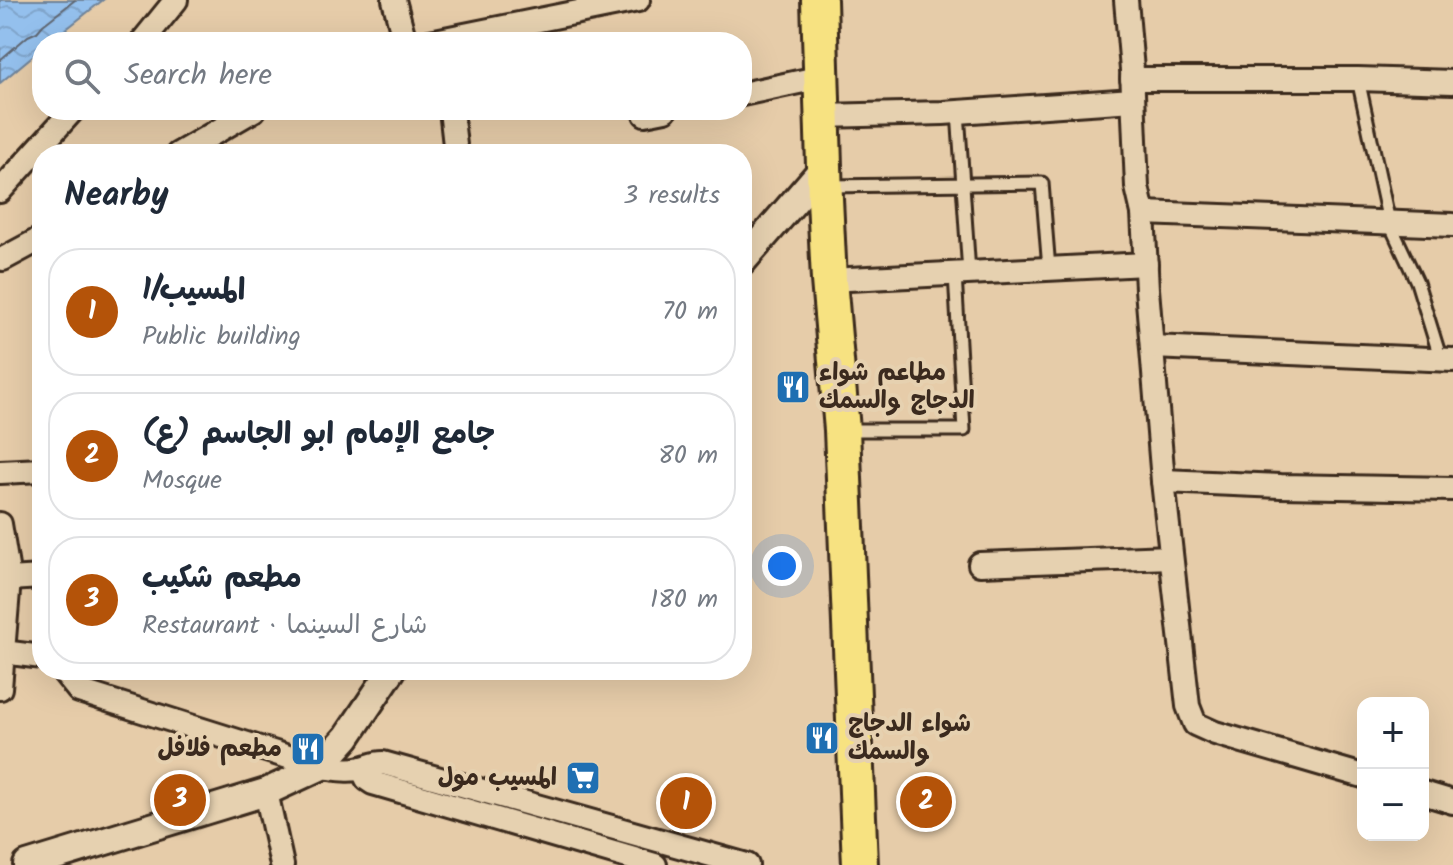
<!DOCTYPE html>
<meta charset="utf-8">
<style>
body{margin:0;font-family:Kalam,"Playpen Sans Arabic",sans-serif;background:#f6f6f7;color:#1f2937}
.controls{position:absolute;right:24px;bottom:24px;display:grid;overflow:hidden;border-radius:16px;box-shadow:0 8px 32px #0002}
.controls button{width:72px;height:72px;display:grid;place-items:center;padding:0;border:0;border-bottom:2px solid #e0e1e3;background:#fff;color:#1f2937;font:40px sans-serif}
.you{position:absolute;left:782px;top:566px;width:28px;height:28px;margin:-20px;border:6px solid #fff;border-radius:50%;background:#1a73e8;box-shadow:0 0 0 12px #1a73e833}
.badge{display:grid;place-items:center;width:52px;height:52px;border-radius:50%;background:#b45309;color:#fff;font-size:26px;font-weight:700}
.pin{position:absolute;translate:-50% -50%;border:4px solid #fff;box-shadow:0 2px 8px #0006}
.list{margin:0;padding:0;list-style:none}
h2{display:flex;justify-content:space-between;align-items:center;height:104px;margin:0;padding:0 32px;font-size:34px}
h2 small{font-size:26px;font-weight:400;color:#747a83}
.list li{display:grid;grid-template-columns:52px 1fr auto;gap:24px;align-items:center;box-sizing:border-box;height:128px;margin:0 16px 16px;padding:0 16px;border:2px solid #e0e1e3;border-radius:32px}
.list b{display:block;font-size:30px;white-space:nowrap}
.list p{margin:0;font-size:26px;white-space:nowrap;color:#747a83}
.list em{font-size:26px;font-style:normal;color:#747a83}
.icon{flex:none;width:44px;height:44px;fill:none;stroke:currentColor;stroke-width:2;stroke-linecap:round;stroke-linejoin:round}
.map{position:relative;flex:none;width:1453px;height:865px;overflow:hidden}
.search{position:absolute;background:#fff;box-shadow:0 8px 32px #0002;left:32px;top:32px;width:720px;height:88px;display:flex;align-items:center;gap:20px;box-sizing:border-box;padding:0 28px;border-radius:32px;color:#747a83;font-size:30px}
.panel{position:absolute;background:#fff;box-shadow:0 8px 32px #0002;left:32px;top:144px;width:720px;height:536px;border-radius:32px}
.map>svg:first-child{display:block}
.water{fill:url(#water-waves);stroke:#70849a;stroke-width:2}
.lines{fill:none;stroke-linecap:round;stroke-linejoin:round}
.shore{stroke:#5f6671;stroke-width:2}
.service-casing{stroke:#3b2a1e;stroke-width:17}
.minor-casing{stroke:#3b2a1e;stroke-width:28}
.tertiary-casing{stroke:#3b2a1e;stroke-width:32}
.primary-casing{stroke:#3b2a1e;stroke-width:40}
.service{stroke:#e6d1b0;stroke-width:11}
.minor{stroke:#e6d1b0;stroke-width:22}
.tertiary{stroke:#e6d1b0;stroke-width:26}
.primary{stroke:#f7e281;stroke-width:34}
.labels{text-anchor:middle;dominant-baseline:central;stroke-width:8;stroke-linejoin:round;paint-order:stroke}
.poi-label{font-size:24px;font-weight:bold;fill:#3b2a1e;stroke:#e6d1b0;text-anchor:start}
</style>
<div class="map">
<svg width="1453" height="865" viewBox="0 0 1453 865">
<defs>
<pattern id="water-waves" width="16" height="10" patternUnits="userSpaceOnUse" patternTransform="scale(2)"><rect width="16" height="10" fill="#94c0ed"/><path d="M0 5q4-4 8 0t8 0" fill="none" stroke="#80a5cb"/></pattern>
</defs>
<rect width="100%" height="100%" fill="#e6cca9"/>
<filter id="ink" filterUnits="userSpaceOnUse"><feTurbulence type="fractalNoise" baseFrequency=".0125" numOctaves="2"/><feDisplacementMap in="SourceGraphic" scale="16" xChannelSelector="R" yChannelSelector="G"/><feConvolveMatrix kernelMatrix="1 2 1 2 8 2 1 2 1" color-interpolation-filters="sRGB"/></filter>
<g filter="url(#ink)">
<path class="water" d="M0,0H103L50,42H42V48L0,83Z"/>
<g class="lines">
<path class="shore" d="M0,60L28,36L37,32L43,25L75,0"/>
<g class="service-casing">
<g id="service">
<path d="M1358,79L1389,222L1417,282L1441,360"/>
<path d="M958,112L969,273"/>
<path d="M829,186L1042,183L1049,269"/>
<path d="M846,430H964L955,274"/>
</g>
</g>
<g class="minor-casing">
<g id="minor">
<path d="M394,0L405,42"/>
<path d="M1126,0L1132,70L1137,187L1143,213L1147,289L1163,481L1188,706L1195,724L1215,733L1363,776"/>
<path d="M142,42L176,0"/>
<path d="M430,42L638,0"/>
<path d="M1132,79H1358L1453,82"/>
<path d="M742,94L822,77"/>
<path d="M451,110L456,154"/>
<path d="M645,114L665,110"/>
<path d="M823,116L943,113L1133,100"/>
<path d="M178,154L254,110"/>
<path d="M0,191L73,110"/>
<path d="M1143,213L1453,225"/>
<path d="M3,259L42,238"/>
<path d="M829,280L1146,264"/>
<path d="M1152,347L1453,360"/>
<path d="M0,472L42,470"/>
<path d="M1163,481L1281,486L1453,489"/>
<path d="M0,524L9,579L0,688"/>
<path d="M980,564L1171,557"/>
<path d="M9,579L42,577"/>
<path d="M3,652L42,657"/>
<path d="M62,670L79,691L320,767C333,768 349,772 362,768C370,766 374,763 383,763L747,865"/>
<path d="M362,768L367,779L373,783L655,865"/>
<path d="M266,792L282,865"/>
<path d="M1423,793L1453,802"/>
</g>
</g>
<g class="tertiary-casing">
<g id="tertiary">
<path d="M742,262L825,166"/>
<path d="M27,865L266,792L320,767L347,737L392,670"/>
</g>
</g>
<g class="primary-casing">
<path id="primary" d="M819,0L825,199L829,280L842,430L860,865"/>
</g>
<use href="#service" class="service"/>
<use href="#minor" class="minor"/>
<use href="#tertiary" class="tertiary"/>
<use href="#primary" class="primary"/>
</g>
</g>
<defs>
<g id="restaurant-square" transform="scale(1.8)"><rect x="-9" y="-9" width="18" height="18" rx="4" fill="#1f6fb2" stroke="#e6d1b0"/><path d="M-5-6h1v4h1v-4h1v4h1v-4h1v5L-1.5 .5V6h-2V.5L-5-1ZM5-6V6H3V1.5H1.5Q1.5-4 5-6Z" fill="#fff"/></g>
<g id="supermarket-square" transform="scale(1.8)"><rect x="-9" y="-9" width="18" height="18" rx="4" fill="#1f6fb2" stroke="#e6d1b0"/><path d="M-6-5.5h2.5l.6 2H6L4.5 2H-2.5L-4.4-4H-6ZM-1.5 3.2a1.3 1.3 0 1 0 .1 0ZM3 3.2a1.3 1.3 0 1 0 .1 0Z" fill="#fff"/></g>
</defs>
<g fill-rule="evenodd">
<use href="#restaurant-square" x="793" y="387"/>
<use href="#restaurant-square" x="822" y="738"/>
<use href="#restaurant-square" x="308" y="749"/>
<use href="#supermarket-square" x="583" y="778"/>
</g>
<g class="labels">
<g class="poi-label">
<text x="819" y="373">مطاعم شواء<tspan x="819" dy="28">الدجاج والسمك</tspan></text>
<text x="848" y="724">شواء الدجاج<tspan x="848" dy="28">والسمك</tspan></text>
<text x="282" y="749" text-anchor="end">مطعم فلافل</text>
<text x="557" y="778" text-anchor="end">المسيب مول</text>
</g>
</g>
</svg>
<div class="controls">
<button>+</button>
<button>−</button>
</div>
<div class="you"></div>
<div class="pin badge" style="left:686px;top:803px">1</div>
<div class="pin badge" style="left:926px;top:802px">2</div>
<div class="pin badge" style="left:180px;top:800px">3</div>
<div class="search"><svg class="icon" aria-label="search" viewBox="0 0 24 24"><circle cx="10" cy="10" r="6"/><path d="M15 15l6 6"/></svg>Search here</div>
<section class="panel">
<h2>Nearby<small>3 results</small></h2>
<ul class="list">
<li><span class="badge">1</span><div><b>المسيب/1</b><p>Public building</p></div><em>70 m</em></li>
<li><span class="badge">2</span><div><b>جامع الإمام ابو الجاسم (ع)</b><p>Mosque</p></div><em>80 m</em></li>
<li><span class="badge">3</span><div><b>مطعم شكيب</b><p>Restaurant · شارع السينما</p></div><em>180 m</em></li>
</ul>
</section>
</div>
